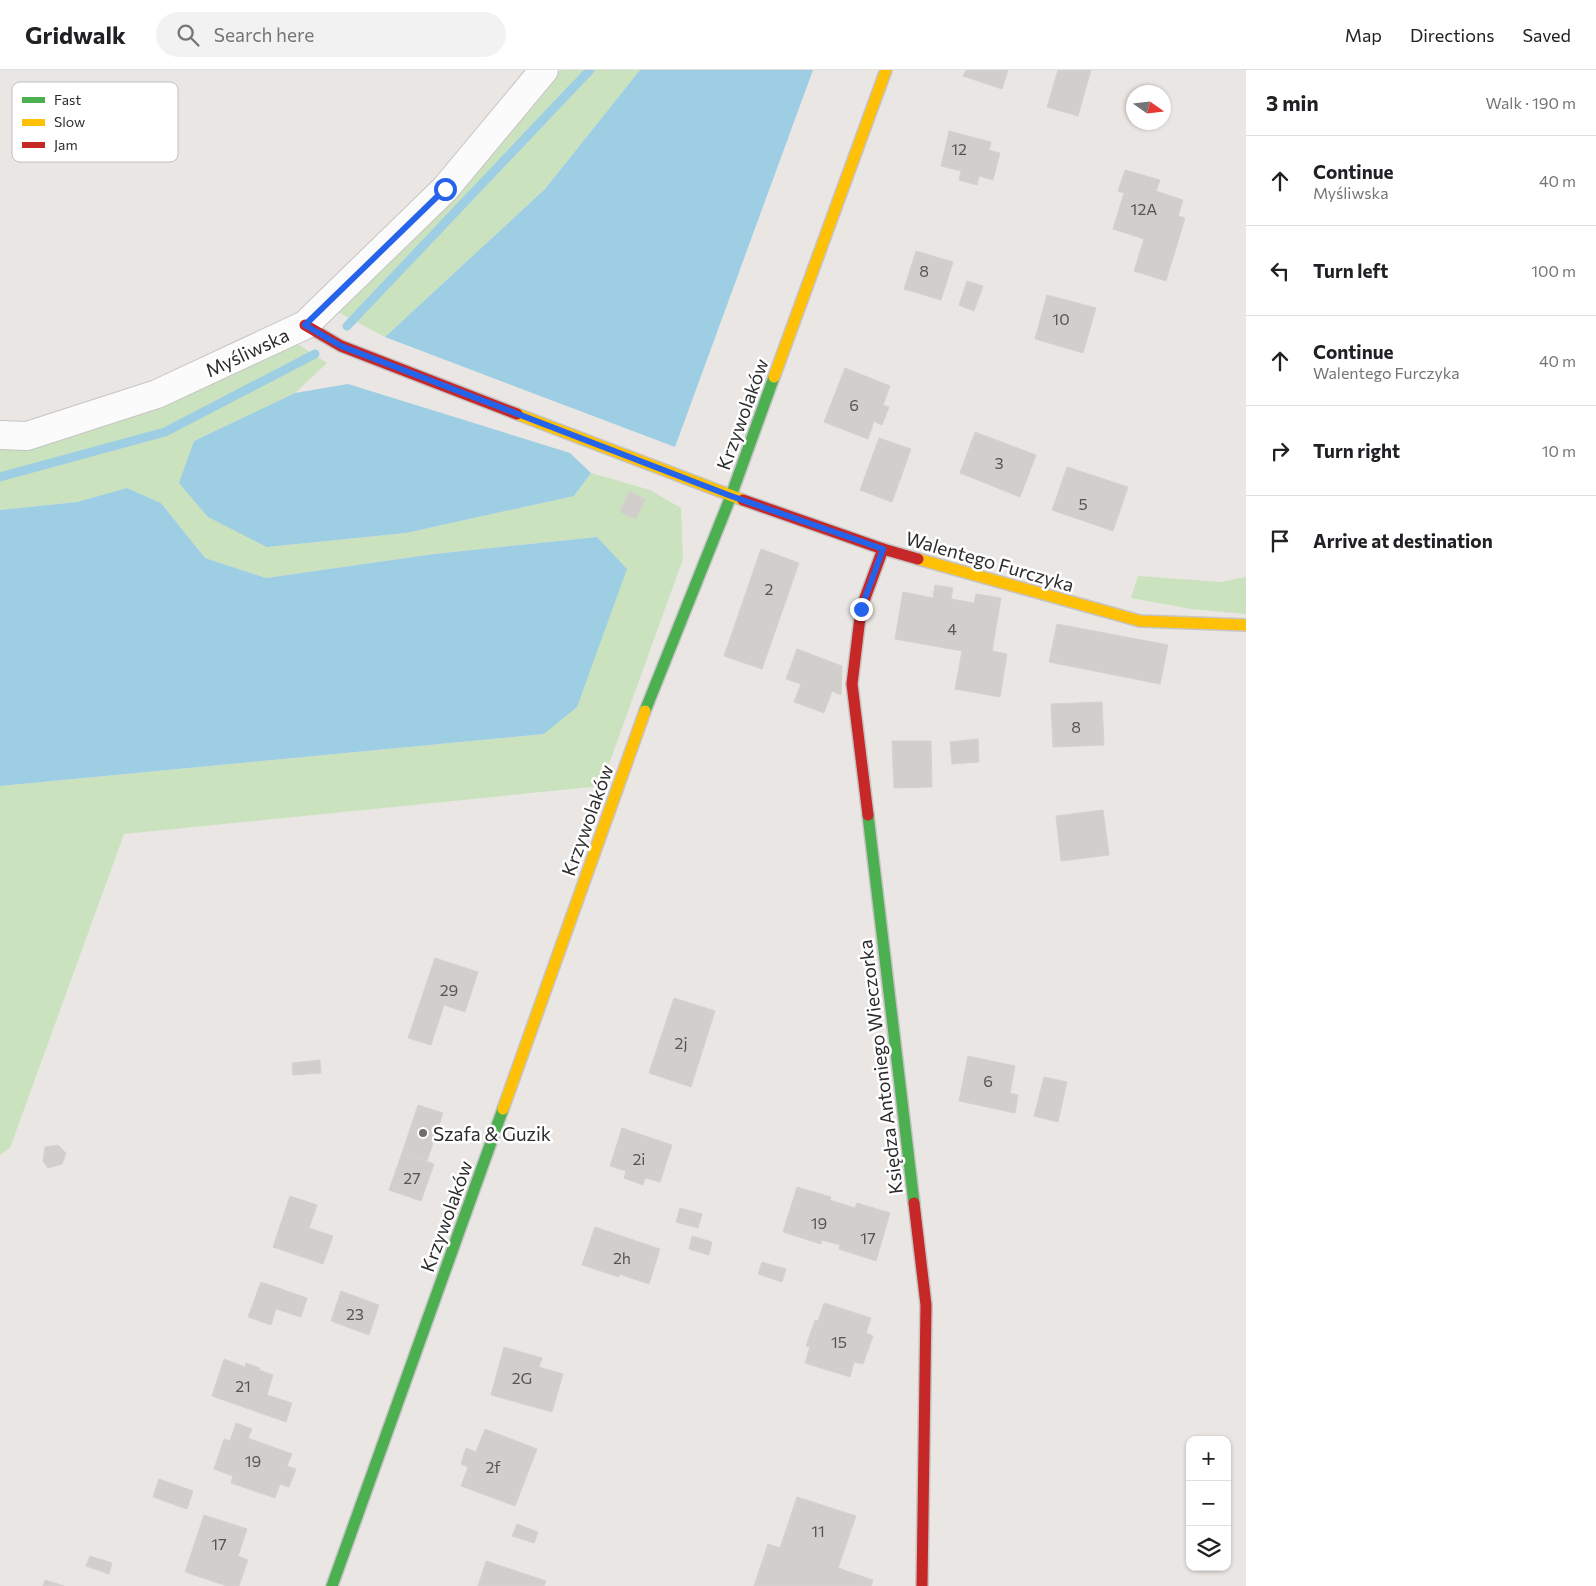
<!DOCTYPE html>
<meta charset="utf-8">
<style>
body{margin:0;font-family:Commissioner,sans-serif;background:#f2f2f2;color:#202124}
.controls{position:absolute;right:15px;bottom:15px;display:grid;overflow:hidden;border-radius:10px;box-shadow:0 1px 4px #0004}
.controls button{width:45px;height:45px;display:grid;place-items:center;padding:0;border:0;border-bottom:1px solid #e0e0e0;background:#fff;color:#202124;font:25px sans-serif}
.compass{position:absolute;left:1126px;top:15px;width:45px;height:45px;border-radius:50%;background:#fff;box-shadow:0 1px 4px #0004;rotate:104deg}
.stop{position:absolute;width:15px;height:15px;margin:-11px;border:4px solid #2563eb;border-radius:50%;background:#fff}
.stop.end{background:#2563eb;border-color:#fff;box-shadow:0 1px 5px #0008}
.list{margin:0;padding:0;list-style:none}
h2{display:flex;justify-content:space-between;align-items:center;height:65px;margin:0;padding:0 20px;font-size:21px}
h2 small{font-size:16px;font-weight:400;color:#757577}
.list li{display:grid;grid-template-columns:32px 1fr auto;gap:15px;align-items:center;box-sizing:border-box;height:90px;padding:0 20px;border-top:1px solid #e0e0e0}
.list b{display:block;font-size:19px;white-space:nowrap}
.list p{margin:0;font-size:16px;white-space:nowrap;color:#757577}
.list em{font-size:16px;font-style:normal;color:#757577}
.icon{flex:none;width:28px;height:28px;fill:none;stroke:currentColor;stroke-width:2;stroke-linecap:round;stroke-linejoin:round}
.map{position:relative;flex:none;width:1246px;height:1516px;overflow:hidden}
header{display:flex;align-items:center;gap:30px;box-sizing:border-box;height:70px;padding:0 25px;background:#fff;border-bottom:1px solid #e0e0e0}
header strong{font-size:24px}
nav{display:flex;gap:28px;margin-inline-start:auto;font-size:18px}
.search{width:350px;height:45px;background:#f2f2f2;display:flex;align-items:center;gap:12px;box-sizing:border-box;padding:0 18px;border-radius:28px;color:#757577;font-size:19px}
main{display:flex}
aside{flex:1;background:#fff}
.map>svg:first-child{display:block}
.green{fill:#cbe2bf}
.water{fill:#9dcee4}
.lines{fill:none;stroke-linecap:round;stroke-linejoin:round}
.stream{stroke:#9dcee4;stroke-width:9}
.building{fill:#d1cecc;stroke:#d4d2cf}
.street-casing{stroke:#c6c4c5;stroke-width:30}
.fast-casing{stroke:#c6c4c5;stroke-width:14}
.slow-casing{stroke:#c6c4c5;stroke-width:14}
.jam-casing{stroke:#c6c4c5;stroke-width:14}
.street{stroke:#fcfbfb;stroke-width:28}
.fast{stroke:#4caf50;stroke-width:11}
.slow{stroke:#ffc107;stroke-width:11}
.jam{stroke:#c62828;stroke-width:11}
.route{stroke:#2563eb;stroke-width:6}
.poi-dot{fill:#6e6d6c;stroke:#fff;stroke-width:2}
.labels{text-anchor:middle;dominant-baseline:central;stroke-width:5;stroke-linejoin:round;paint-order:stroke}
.number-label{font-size:16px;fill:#565555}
.street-label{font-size:19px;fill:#2c2c2c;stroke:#fff}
.poi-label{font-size:19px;fill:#2c2c2c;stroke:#fff;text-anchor:start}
.key{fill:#fff;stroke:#c0c0c0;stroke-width:1}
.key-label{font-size:14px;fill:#2c2c2c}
</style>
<header>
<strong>Gridwalk</strong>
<div class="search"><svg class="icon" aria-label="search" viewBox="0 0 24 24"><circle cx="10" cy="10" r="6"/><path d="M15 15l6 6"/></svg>Search here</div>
<nav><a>Map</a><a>Directions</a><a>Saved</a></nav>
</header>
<main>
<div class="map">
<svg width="1246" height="1516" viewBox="0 0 1246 1516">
<rect width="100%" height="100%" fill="#e9e6e3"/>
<g class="green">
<path d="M561,0H640L545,119L385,267L336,241L454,126Z"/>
<path d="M296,273L327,293L295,323L194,371L267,477L406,463L574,426L591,403L650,420L681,438L683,489L601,716L124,764L10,1078L0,1085V716L544,664L597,467L434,484L266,508L205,488L161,433L127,418L77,432L0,440V363Z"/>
<path d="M1138,506L1220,512L1246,507V544L1191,539L1131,528Z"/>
</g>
<g class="water">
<path d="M640,0H813L675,377L385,267L545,119Z"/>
<path d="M348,314L570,383L591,403L574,426L406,463L267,477L208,447L179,413L194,371L295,323Z"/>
<path d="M127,418L161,433L205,488L266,508L434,484L597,467L627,499L577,637L544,664L0,716V440L77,432Z"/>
</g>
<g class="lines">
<g class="stream">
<path d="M347,256L590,0"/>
<path d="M0,407L165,362L315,284"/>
</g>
</g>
<g class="building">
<path d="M966,0H1008L1002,19L963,6Z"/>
<path d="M1058,0H1091L1078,46L1047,37Z"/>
<path d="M949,61L991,72L989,80L1000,83L993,110L979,106L977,115L959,110L961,101L941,96Z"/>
<path d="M1125,100L1160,110L1156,121L1183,130L1178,146L1185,148L1166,211L1134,201L1144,169L1113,159L1124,123L1118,121Z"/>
<path d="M916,181L953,192L941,230L904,219Z"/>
<path d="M967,211L983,216L974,241L959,235Z"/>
<path d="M1047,225L1096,238L1083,283L1035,269Z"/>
<path d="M845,298L890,316L883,335L889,337L882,355L874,351L868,369L824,352Z"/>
<path d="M975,362L1036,385L1020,427L960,403Z"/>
<path d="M879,368L911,379L892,432L860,420Z"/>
<path d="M1067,397L1128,417L1113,461L1052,440Z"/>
<path d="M629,421L645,429L636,449L620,442Z"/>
<path d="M761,479L799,493L762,599L724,586Z"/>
<path d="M935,515L953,518L951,529L974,533L976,524L1001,528L992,581L1007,584L1000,627L955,619L962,581L895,569L903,522L933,528Z"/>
<path d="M1057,554L1168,575L1160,614L1049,592Z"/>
<path d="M797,579L842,596L841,625L832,621L824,643L794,632L801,614L786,609Z"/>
<path d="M1102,632L1104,675L1053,677L1051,634Z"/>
<path d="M978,669L979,692L952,694L950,672Z"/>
<path d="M892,671H931L932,717L894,718Z"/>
<path d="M1103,740L1109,785L1061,791L1056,746Z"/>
<path d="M435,888L478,902L465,942L444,935L431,975L408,968Z"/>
<path d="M674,928L715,941L691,1017L649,1003Z"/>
<path d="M968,986L1015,996L1010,1023L1018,1025L1015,1043L959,1031Z"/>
<path d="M320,990L321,1003L293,1005L292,993Z"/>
<path d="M1044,1007L1067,1012L1058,1052L1034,1046Z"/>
<path d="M418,1035L443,1043L427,1091L402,1083Z"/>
<path d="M622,1058L672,1075L660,1112L645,1108L643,1115L624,1108L626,1101L610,1096Z"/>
<path d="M58,1075L66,1083L62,1094L48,1098L43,1091L45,1077Z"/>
<path d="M402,1083L434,1094L421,1131L389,1120Z"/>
<path d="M797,1117L831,1127L830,1130L855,1138L857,1133L890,1143L876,1191L839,1179L840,1175L822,1170L821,1174L783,1162Z"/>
<path d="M290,1126L317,1135L309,1158L333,1166L323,1194L273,1177Z"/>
<path d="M680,1138L702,1144L698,1158L676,1152Z"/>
<path d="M595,1157L660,1179L649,1214L619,1204V1207L582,1195Z"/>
<path d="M692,1166L712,1172L709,1185L689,1179Z"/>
<path d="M762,1192L786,1199L782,1212L758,1204Z"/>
<path d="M261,1212L307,1228L301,1247L276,1239L271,1255L248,1247Z"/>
<path d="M341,1221L379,1235L369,1265L331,1251Z"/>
<path d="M824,1233L871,1248L866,1263L873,1266L863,1294L854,1292L850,1307L805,1293L810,1277L806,1276L815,1250L818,1251Z"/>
<path d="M504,1277L542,1288L539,1297L563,1304L552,1342L491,1325Z"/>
<path d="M224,1289L245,1297L246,1293L260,1298L259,1300L273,1305L267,1325L292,1333L286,1352L212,1326Z"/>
<path d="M236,1353L252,1359L248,1368L292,1384L287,1396L296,1399L289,1417L280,1414L275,1428L231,1413L233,1406L214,1399L224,1369L230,1371Z"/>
<path d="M485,1359L537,1379L515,1436L461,1416L468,1397L461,1394L466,1378L476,1382Z"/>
<path d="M159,1409L193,1421L187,1439L153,1427Z"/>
<path d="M797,1427L856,1446L838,1498L873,1510L871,1516H754L768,1474L780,1478Z"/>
<path d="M204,1445L247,1459L238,1486L248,1490L239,1516H227L185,1502Z"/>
<path d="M517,1454L538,1462L534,1473L512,1466Z"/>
<path d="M90,1486L112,1493L109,1504L86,1496Z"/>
<path d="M486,1491L546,1511L544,1516H478Z"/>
<path d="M45,1510L64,1516H43Z"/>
</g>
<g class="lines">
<g class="street-casing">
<path id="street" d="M0,365L27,366L157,324L305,255L445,119L544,0"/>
</g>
<g class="fast-casing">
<g id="fast">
<path d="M645,641L731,426L774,307"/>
<path d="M868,745L914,1133"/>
<path d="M332,1516L503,1039"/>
</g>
</g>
<g class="slow-casing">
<g id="slow">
<path d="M774,307L886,0"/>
<path d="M517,344L743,430"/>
<path d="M918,489L1140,551L1246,555"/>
<path d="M503,1039L645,641"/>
</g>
</g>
<g class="jam-casing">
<g id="jam">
<path d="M305,255L341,276L517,344"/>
<path d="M743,430L883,479L918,489"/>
<path d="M868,745L852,614L861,539L883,479"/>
<path d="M914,1133L926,1235L922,1516"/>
</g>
</g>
<use href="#street" class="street"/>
<use href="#fast" class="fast"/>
<use href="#slow" class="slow"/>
<use href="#jam" class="jam"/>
</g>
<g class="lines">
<path class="route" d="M445,119L305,255L341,276L731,426L883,479L861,539"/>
</g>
<circle class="poi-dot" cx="423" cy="1063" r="5"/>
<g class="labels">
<g class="number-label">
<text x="959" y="78">12</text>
<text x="1144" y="138">12A</text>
<text x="924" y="200">8</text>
<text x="1061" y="248">10</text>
<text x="854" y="334">6</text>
<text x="999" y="392">3</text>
<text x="1083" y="433">5</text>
<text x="769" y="518">2</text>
<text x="952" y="558">4</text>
<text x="1076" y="656">8</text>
<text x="449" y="919">29</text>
<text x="681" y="972">2j</text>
<text x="988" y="1010">6</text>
<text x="639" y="1088">2i</text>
<text x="412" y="1107">27</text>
<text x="819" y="1152">19</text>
<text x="868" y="1167">17</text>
<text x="622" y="1187">2h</text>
<text x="355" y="1243">23</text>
<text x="839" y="1271">15</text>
<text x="522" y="1307">2G</text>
<text x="243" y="1315">21</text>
<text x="253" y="1390">19</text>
<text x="493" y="1396">2f</text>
<text x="818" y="1460">11</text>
<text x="219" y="1473">17</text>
</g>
<g class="street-label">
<text transform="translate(247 282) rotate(-25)">Myśliwska</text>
<text transform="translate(742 344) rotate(-70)">Krzywolaków</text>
<text transform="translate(990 491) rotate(16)">Walentego Furczyka</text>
<text transform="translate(587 750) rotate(-70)">Krzywolaków</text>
<text transform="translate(880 997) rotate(-97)">Księdza Antoniego Wieczorka</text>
<text transform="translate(446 1146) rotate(-70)">Krzywolaków</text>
</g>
<g class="poi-label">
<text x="433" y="1063">Szafa &amp; Guzik</text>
</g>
</g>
<rect x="12" y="12" width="166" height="80" rx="8" class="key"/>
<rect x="22" y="27" width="23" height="6" fill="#4caf50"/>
<rect x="22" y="49" width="23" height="7" fill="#ffc107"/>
<rect x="22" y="72" width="23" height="6" fill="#c62828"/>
<g class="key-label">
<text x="54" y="35">Fast</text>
<text x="54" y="57">Slow</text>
<text x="54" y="80">Jam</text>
</g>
</svg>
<div class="controls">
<button>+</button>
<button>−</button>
<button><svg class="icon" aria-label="layers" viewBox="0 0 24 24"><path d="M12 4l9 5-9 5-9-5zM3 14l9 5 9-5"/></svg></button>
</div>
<svg class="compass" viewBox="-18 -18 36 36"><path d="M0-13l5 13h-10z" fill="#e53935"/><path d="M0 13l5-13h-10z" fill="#757577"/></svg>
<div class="stop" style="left:445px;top:119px"></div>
<div class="stop end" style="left:861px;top:539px"></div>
</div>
<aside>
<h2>3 min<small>Walk · 190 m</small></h2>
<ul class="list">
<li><svg class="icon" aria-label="ahead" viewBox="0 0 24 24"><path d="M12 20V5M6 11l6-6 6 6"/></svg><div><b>Continue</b><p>Myśliwska</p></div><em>40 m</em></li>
<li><svg class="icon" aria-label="left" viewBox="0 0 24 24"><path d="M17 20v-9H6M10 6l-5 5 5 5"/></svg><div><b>Turn left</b></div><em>100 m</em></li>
<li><svg class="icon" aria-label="ahead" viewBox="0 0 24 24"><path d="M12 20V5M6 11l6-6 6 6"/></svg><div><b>Continue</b><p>Walentego Furczyka</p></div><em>40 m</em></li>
<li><svg class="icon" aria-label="right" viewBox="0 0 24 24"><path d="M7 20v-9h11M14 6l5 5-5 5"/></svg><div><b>Turn right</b></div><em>10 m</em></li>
<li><svg class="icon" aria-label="arrive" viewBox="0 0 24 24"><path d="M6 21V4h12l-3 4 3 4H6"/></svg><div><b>Arrive at destination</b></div></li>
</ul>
</aside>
</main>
